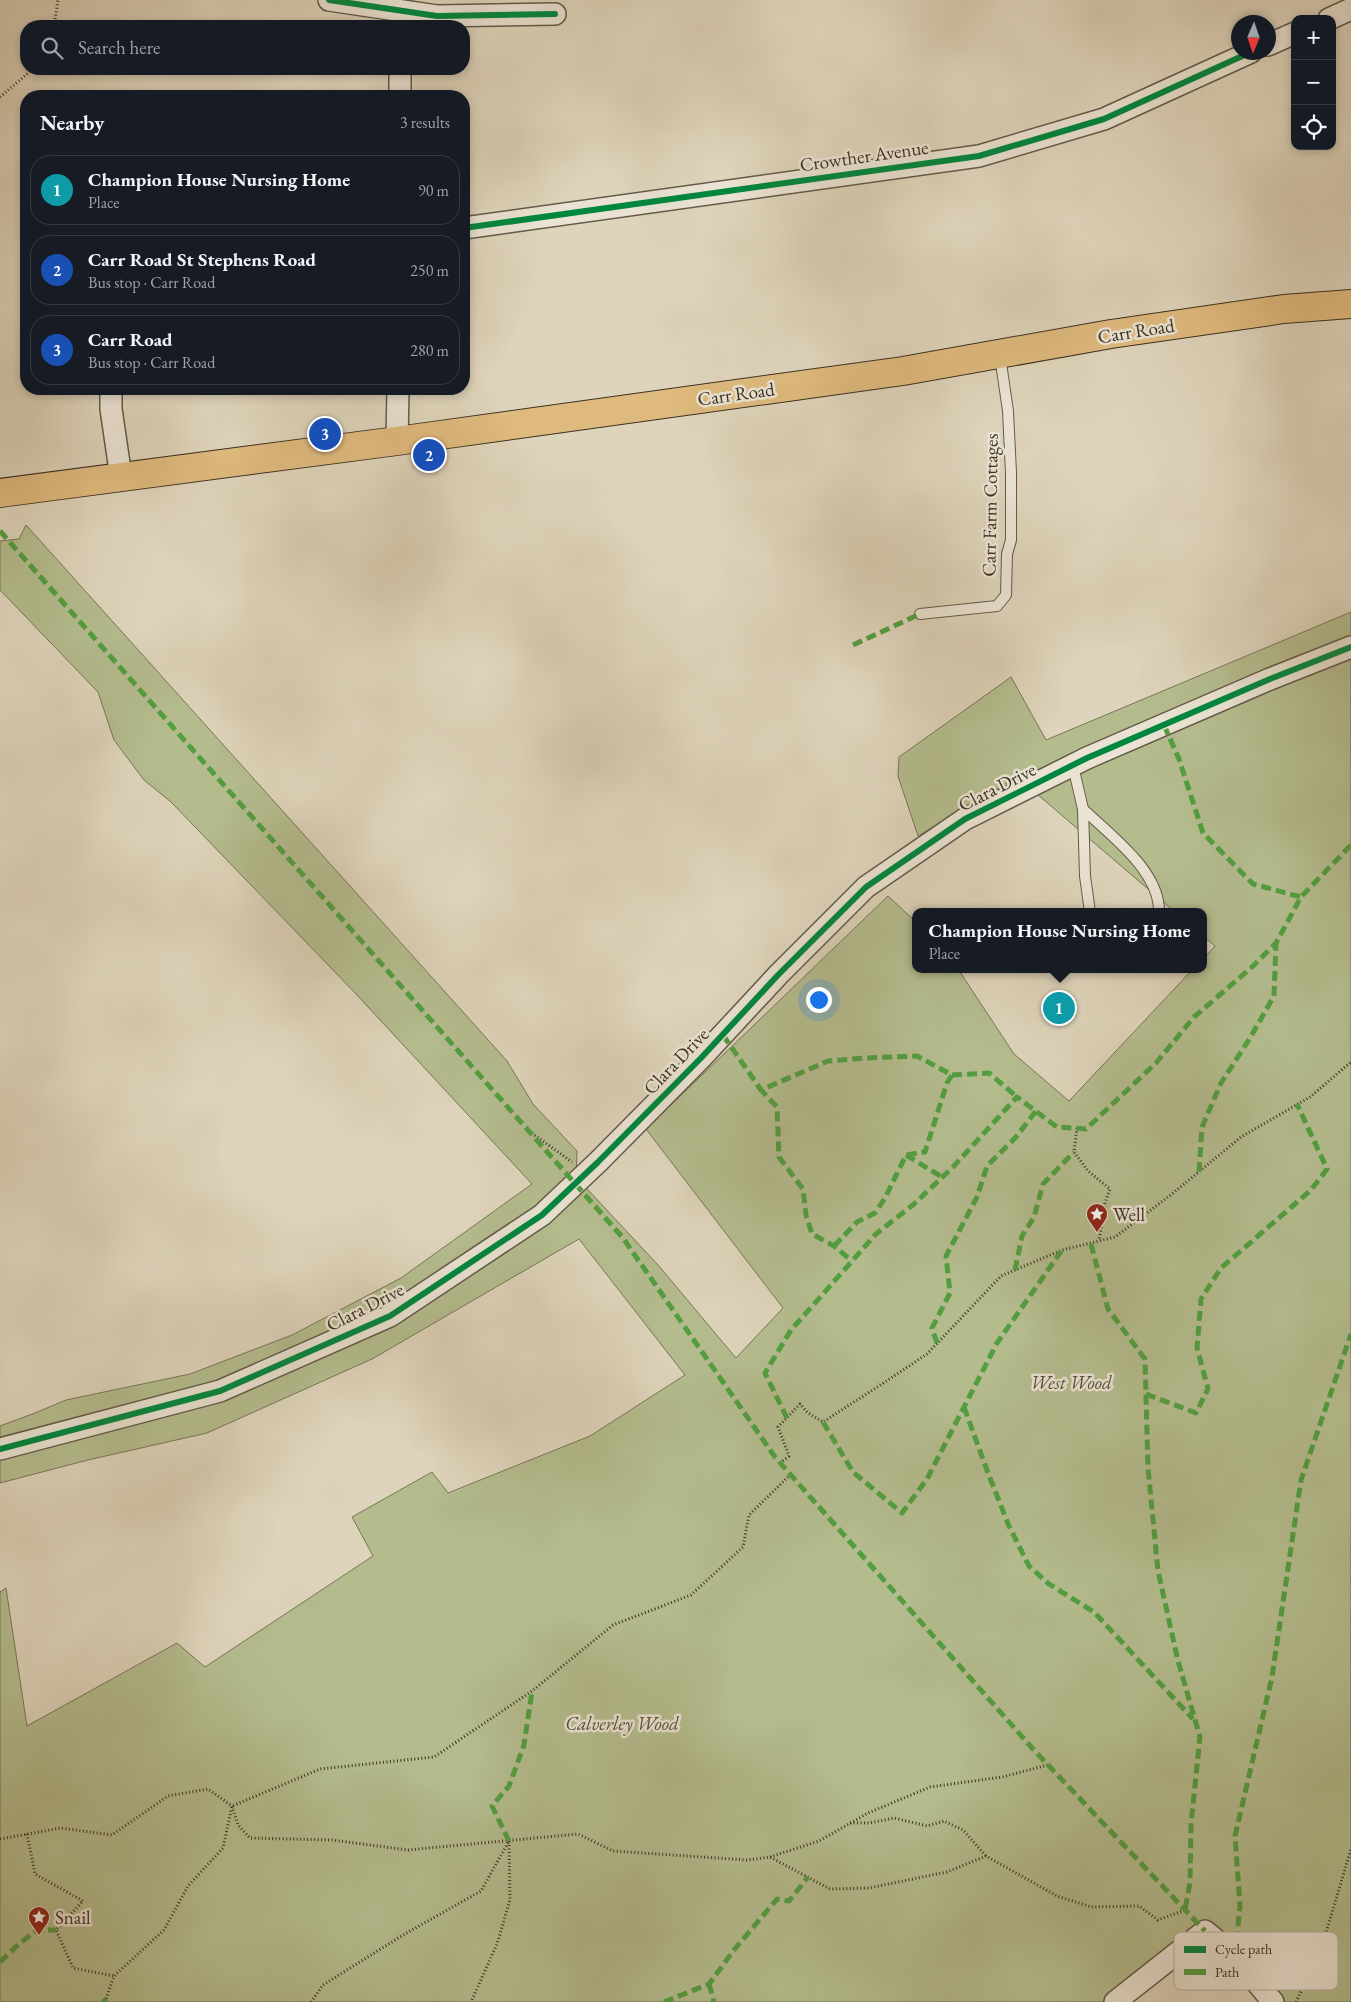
<!DOCTYPE html>
<meta charset="utf-8">
<style>
body{margin:0;font-family:"EB Garamond",serif;background:#20242c;color:#f1f3f6}
.controls{position:absolute;right:15px;top:15px;display:grid;overflow:hidden;border-radius:10px;box-shadow:0 2px 8px #0003}
.controls button{width:45px;height:45px;display:grid;place-items:center;padding:0;border:0;border-bottom:1px solid #363941;background:#171b24;color:#f1f3f6;font:25px sans-serif}
.compass{position:absolute;left:1231px;top:15px;width:45px;height:45px;border-radius:50%;background:#171b24;box-shadow:0 2px 8px #0003;rotate:182deg}
.you{position:absolute;left:818px;top:999px;width:18px;height:18px;margin:-12px;border:4px solid #fff;border-radius:50%;background:#1a73e8;box-shadow:0 0 0 8px #1a73e833}
.badge{display:grid;place-items:center;width:32px;height:32px;border-radius:50%;background:#0b8043;color:#fff;font-size:16px;font-weight:700}
.pin{position:absolute;translate:-50% -50%;border:2px solid #fff;box-shadow:0 1px 5px #0006}
.popup{position:absolute;left:912px;top:908px;width:295px;height:65px;box-sizing:border-box;display:grid;place-content:center;border-radius:10px;background:#171b24;filter:drop-shadow(0 1px 4px #0005);font-size:16px;white-space:nowrap;color:#9ea1a6}
.popup b{font-size:19px;color:#f1f3f6}
.popup::after{content:'';position:absolute;left:50%;top:100%;margin-left:-10px;border:10px solid transparent;border-top-color:#171b24}
.list{margin:0;padding:0;list-style:none}
h2{display:flex;justify-content:space-between;align-items:center;height:65px;margin:0;padding:0 20px;font-size:21px}
h2 small{font-size:16px;font-weight:400;color:#9ea1a6}
.list li{display:grid;grid-template-columns:32px 1fr auto;gap:15px;align-items:center;box-sizing:border-box;height:70px;margin:0 10px 10px;padding:0 10px;border:1px solid #363941;border-radius:20px}
.list b{display:block;font-size:19px;white-space:nowrap}
.list p{margin:0;font-size:16px;white-space:nowrap;color:#9ea1a6}
.list em{font-size:16px;font-style:normal;color:#9ea1a6}
.icon{flex:none;width:28px;height:28px;fill:none;stroke:currentColor;stroke-width:2;stroke-linecap:round;stroke-linejoin:round}
.map{position:relative;flex:none;width:1351px;height:2002px;overflow:hidden}
.search{position:absolute;background:#171b24;box-shadow:0 2px 8px #0003;left:20px;top:20px;width:450px;height:55px;display:flex;align-items:center;gap:12px;box-sizing:border-box;padding:0 18px;border-radius:20px;color:#9ea1a6;font-size:19px}
.panel{position:absolute;background:#171b24;box-shadow:0 2px 8px #0003;left:20px;top:90px;width:450px;height:305px;border-radius:20px}
.map>svg:first-child{display:block}
.green{fill:#b4bc8e;stroke:#787658}
.lines{fill:none;stroke-linecap:round;stroke-linejoin:round}
.lane-casing{stroke:#645a48;stroke-width:12}
.street-casing{stroke:#645a48;stroke-width:24}
.primary-casing{stroke:#3c3122;stroke-width:30}
.path{stroke:#3c3122;stroke-width:3;stroke-dasharray:1 2.5;stroke-linecap:butt}
.lane{stroke:#eae3d3;stroke-width:10}
.street{stroke:#eae3d3;stroke-width:21}
.primary{stroke:#dfba7e;stroke-width:28}
.quiet{stroke:#529e40;stroke-width:5;stroke-dasharray:10 5;stroke-linecap:butt}
.cycleway-casing{stroke:#eae3d3;stroke-width:9}
.cycleway{stroke:#00873e;stroke-width:6}
.labels{text-anchor:middle;dominant-baseline:central;stroke-width:5;stroke-linejoin:round;paint-order:stroke}
.street-label{font-size:19px;fill:#3c3122;stroke:#eae3d3}
.poi-label{font-size:19px;fill:#3c3122;stroke:#eae3d3;text-anchor:start}
.park-label{font-size:19px;font-style:italic;fill:#544d38;stroke:#eae3d3}
.key{fill:#eae3d3;stroke:#b6ae9e;stroke-width:1}
.key-label{font-size:14px;fill:#3c3122}
</style>
<div class="map">
<svg width="1351" height="2002" viewBox="0 0 1351 2002">
<rect width="100%" height="100%" fill="#ded4bb"/>
<filter id="stains"><feTurbulence type="fractalNoise" baseFrequency=".004" numOctaves="4"/><feColorMatrix values="0 0 0 0 .2 0 0 0 0 .09 0 0 0 0 .02 0 0 0 .5 -.17"/></filter>
<radialGradient id="worn" r=".72"><stop offset=".6" stop-color="#630" stop-opacity="0"/><stop offset="1" stop-color="#630" stop-opacity=".3"/></radialGradient>
<path class="green" d="M26,525L507,1061L533,1104L577,1151L576,1177L658,1265L736,1358L783,1308L646,1129L888,896L915,921V969H958L1014,1054L1069,1101L1193,969H1203V959L1215,946L1203,936V912H1175L1017,777L918,836L898,776L899,757L1011,677L1046,740L1351,612V2002H1262L1203,1941L1129,2002H0V1592L6,1588L27,1726L177,1643L205,1667L373,1556L352,1517L432,1472L448,1493L590,1436L685,1375L579,1239L372,1359L207,1433L88,1460L0,1483V1426L35,1413L66,1400L190,1374L292,1335L401,1278L532,1184L357,995L171,802L144,780L114,740L98,692L0,590V541L19,539Z"/>
<g class="lines">
<g class="lane-casing">
<g id="lane">
<path d="M920,614L997,606L1006,595L1007,554L1011,540V473L1008,411L1000,356"/>
<path d="M1073,766L1083,809L1085,876L1090,912"/>
<path d="M1083,809C1110,835 1160,871 1159,912"/>
</g>
</g>
<g class="street-casing">
<g id="street">
<path d="M329,0L437,16L555,14"/>
<path d="M1329,19L1351,9"/>
<path d="M1268,45L1295,33"/>
<path d="M400,69V96"/>
<path d="M464,228L979,156L1104,119L1251,52"/>
<path d="M111,389V409L121,477"/>
<path d="M397,441L398,389"/>
<path d="M0,1449L220,1391L390,1316L542,1215L598,1162L701,1058L778,975L866,887L965,819L1087,758L1270,679L1351,647"/>
<path d="M1115,2002L1205,1931L1235,1956L1273,2002"/>
</g>
</g>
<g class="primary-casing">
<path id="primary" d="M0,493L397,441L903,371L1111,334L1284,309L1351,304"/>
</g>
<g class="path">
<path d="M54,26L58,0"/>
<path d="M0,97L33,69"/>
<path d="M1077,1128L1074,1152L1088,1171L1110,1189L1105,1203L1099,1241"/>
<path d="M529,1131L572,1162"/>
<path d="M780,1463L789,1456L778,1427L800,1404L808,1413L823,1422L885,1382L927,1354L1001,1276L1062,1250L1115,1237L1172,1194L1241,1137L1310,1097L1351,1062"/>
<path d="M850,1823H870L894,1818L927,1826L944,1821L963,1830L986,1856"/>
<path d="M27,1834L35,1874L83,1901L56,1930L73,1968L114,1976"/>
<path d="M0,1839L61,1828L112,1835L168,1796L208,1789L232,1806L238,1825L250,1838L332,1840L408,1850L578,1834L613,1851L747,1860L770,1857L830,1889L869,1888L947,1872L986,1856L1057,1896L1091,1907L1139,1906L1158,1920L1185,1910"/>
<path d="M770,1857L819,1841L868,1813L930,1787L1002,1777L1048,1765"/>
<path d="M105,2002L114,1976L164,1930L188,1886L223,1848L232,1806L320,1769L434,1757L532,1691L613,1625L691,1595L743,1547L749,1515L790,1475"/>
<path d="M311,2002L323,1985L403,1935L481,1891L509,1841L510,1900L497,1944L471,2002"/>
<path d="M1296,2002L1320,1953L1351,1849"/>
</g>
<use href="#lane" class="lane"/>
<use href="#street" class="street"/>
<use href="#primary" class="primary"/>
<g class="quiet">
<path d="M0,531L623,1238L775,1457L1033,1749L1205,1931"/>
<path d="M853,645L920,614"/>
<path d="M1164,725L1179,759L1203,833L1253,884L1301,897"/>
<path d="M723,1035L761,1090"/>
<path d="M952,1075L989,1073L1017,1097"/>
<path d="M906,1155L942,1177"/>
<path d="M1199,1172L1202,1127L1221,1083L1250,1038L1274,996L1276,943"/>
<path d="M1091,1244L1108,1309L1145,1359L1148,1468L1158,1571L1178,1661L1200,1737L1191,1824L1190,1883L1185,1910"/>
<path d="M834,1246L857,1222L875,1213L885,1198L906,1155L925,1152L947,1083L952,1075L917,1056L865,1058L828,1061L761,1090L777,1107L779,1157L803,1189L806,1215L812,1234L834,1246L852,1261"/>
<path d="M1015,1270L1022,1236L1034,1217L1043,1184L1074,1152"/>
<path d="M937,1343L932,1328L950,1293L946,1256L977,1197L987,1166L1016,1137L1036,1111"/>
<path d="M1146,1394L1196,1413L1208,1389L1197,1348L1201,1299L1221,1268L1311,1190L1327,1169L1297,1104"/>
<path d="M964,1407L988,1473L1009,1526L1029,1566L1049,1584L1094,1612L1193,1719"/>
<path d="M787,1418L765,1373L791,1330L876,1234L914,1204L953,1167L1017,1097L1057,1127L1086,1129L1156,1063L1194,1017L1252,967L1276,943L1301,897L1351,845"/>
<path d="M823,1422L853,1472L902,1513L927,1479L997,1343L1062,1250"/>
<path d="M509,1841L492,1806L509,1786L524,1745L532,1691"/>
<path d="M1235,1956L1240,1906L1235,1836L1272,1677L1301,1480L1351,1334"/>
<path d="M0,1962L21,1942L38,1930H56"/>
<path d="M709,1984L714,2002"/>
<path d="M103,2002L106,1999"/>
<path d="M664,2002L709,1984L734,1950L777,1899L789,1901L808,1877"/>
</g>
<g class="cycleway-casing">
<g id="cycleway">
<path d="M329,0L437,16L555,14"/>
<path d="M464,228L979,156L1104,119L1251,52"/>
<path d="M0,1449L220,1391L390,1316L542,1215L598,1162L701,1058L778,975L866,887L965,819L1087,758L1270,679L1351,647"/>
</g>
</g>
<use href="#cycleway" class="cycleway"/>
</g>
<defs>
<g id="sight-pin" transform="scale(1.125)"><path d="M0 17L-7.5 6A9.5 9.5 0 1 1 7.5 6Z" fill="#8f2418" stroke="#eae3d3"/><path d="M0-6L1.8-2.2L6-1.7L2.9 1.2L3.7 5.4L0 3.3L-3.7 5.4L-2.9 1.2L-6-1.7L-1.8-2.2Z" fill="#fff"/></g>
</defs>
<g fill-rule="evenodd">
<use href="#sight-pin" x="1097" y="1214"/>
<use href="#sight-pin" x="39" y="1917"/>
</g>
<g class="labels">
<g class="street-label">
<text transform="translate(864 156) rotate(-8)">Crowther Avenue</text>
<text transform="translate(1136 331) rotate(-9)">Carr Road</text>
<text transform="translate(736 394) rotate(-8)">Carr Road</text>
<text transform="translate(990 505) rotate(-89)">Carr Farm Cottages</text>
<text transform="translate(997 787) rotate(-27)">Clara Drive</text>
<text transform="translate(676 1061) rotate(-46)">Clara Drive</text>
<text transform="translate(365 1307) rotate(-27)">Clara Drive</text>
</g>
<g class="poi-label">
<text x="1113" y="1214">Well</text>
<text x="55" y="1917">Snail</text>
</g>
<g class="park-label">
<text x="1071" y="1382">West Wood</text>
<text x="622" y="1723">Calverley Wood</text>
</g>
</g>
<rect x="1174" y="1932" width="164" height="58" rx="8" class="key"/>
<rect x="1184" y="1946" width="22" height="7" fill="#00873e"/>
<rect x="1184" y="1969" width="22" height="6" fill="#529e40"/>
<g class="key-label">
<text x="1215" y="1954">Cycle path</text>
<text x="1215" y="1977">Path</text>
</g>
<rect width="100%" height="100%" filter="url(#stains)"/>
<rect width="100%" height="100%" fill="url(#worn)"/>
</svg>
<div class="controls">
<button>+</button>
<button>−</button>
<button><svg class="icon" aria-label="locate" viewBox="0 0 24 24"><circle cx="12" cy="12" r="6"/><path d="M12 2v4M12 18v4M2 12h4M18 12h4"/></svg></button>
</div>
<svg class="compass" viewBox="-18 -18 36 36"><path d="M0-13l5 13h-10z" fill="#e53935"/><path d="M0 13l5-13h-10z" fill="#9ea1a6"/></svg>
<div class="you"></div>
<div class="pin badge" style="left:1059px;top:1008px;background:#0f9aa8">1</div>
<div class="popup"><b>Champion House Nursing Home</b>Place</div>
<div class="pin badge" style="left:429px;top:455px;background:#1a4fb4">2</div>
<div class="pin badge" style="left:325px;top:434px;background:#1a4fb4">3</div>
<div class="search"><svg class="icon" aria-label="search" viewBox="0 0 24 24"><circle cx="10" cy="10" r="6"/><path d="M15 15l6 6"/></svg>Search here</div>
<section class="panel">
<h2>Nearby<small>3 results</small></h2>
<ul class="list">
<li><span class="badge" style="background:#0f9aa8">1</span><div><b>Champion House Nursing Home</b><p>Place</p></div><em>90 m</em></li>
<li><span class="badge" style="background:#1a4fb4">2</span><div><b>Carr Road St Stephens Road</b><p>Bus stop · Carr Road</p></div><em>250 m</em></li>
<li><span class="badge" style="background:#1a4fb4">3</span><div><b>Carr Road</b><p>Bus stop · Carr Road</p></div><em>280 m</em></li>
</ul>
</section>
</div>
